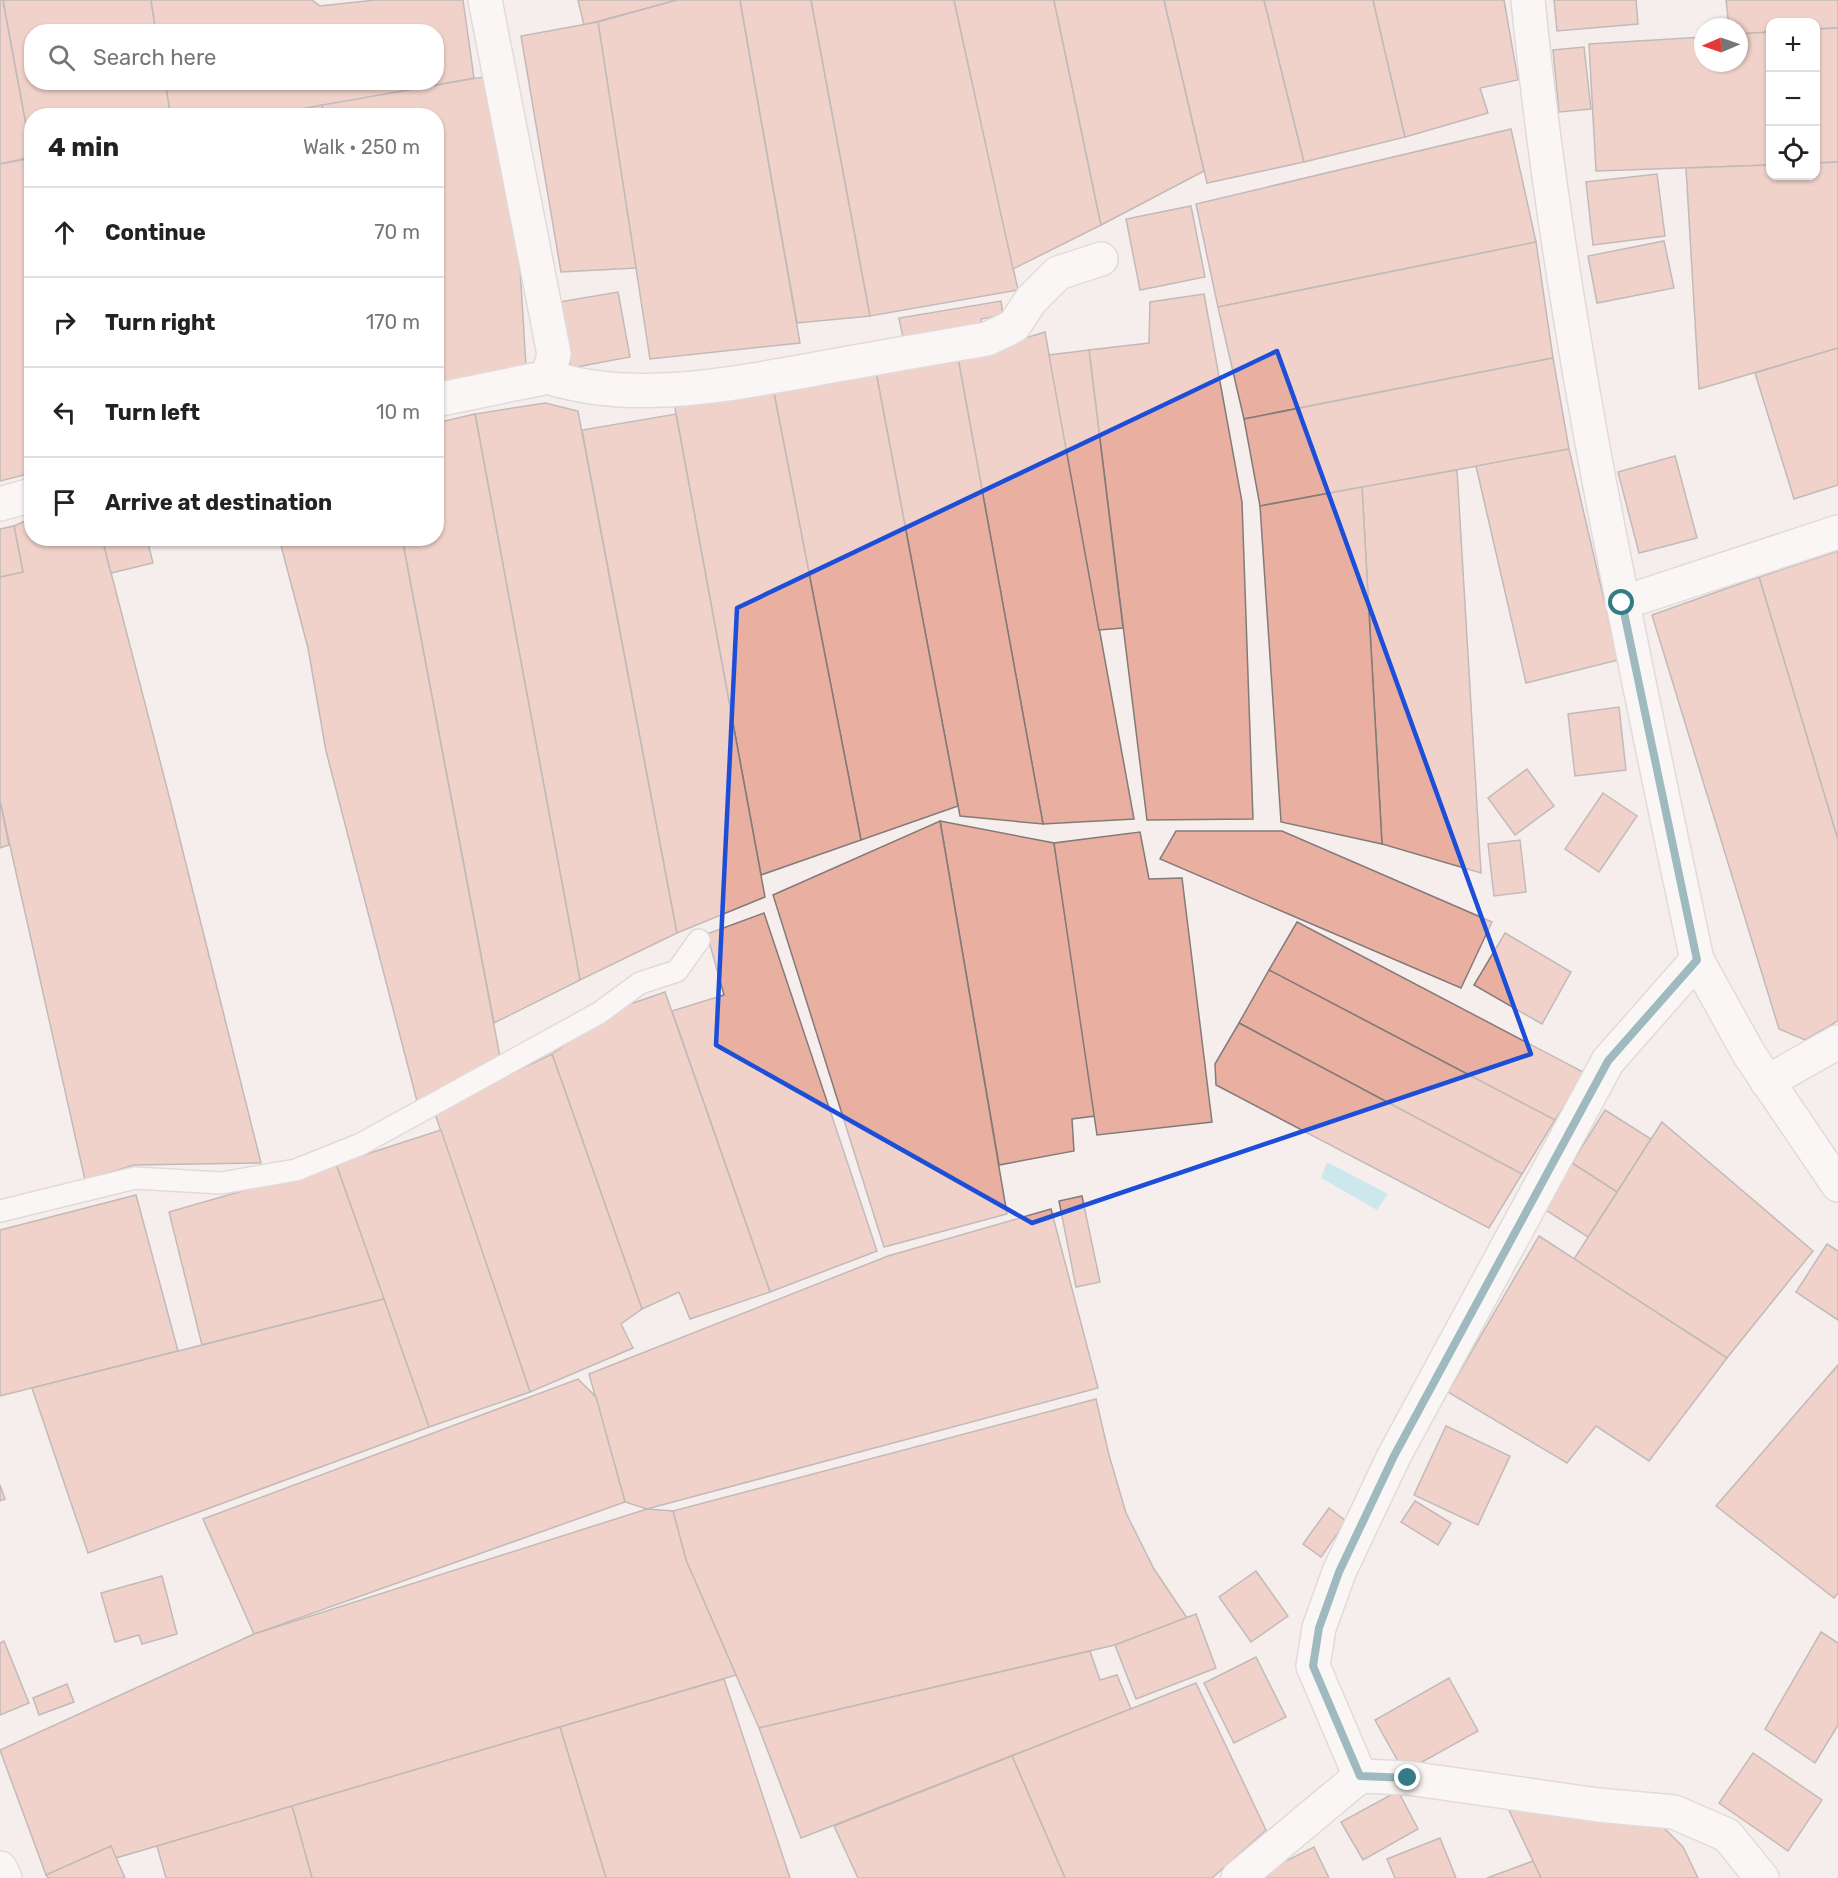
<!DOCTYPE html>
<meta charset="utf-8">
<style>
body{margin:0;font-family:Rubik,sans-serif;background:#f6f6f6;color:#222}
.controls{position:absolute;right:18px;top:18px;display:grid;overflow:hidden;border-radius:12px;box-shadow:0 2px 4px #0004}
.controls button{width:54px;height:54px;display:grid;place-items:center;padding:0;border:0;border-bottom:2px solid #e0e0e0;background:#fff;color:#222;font:30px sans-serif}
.compass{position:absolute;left:1694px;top:18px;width:54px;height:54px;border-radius:50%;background:#fff;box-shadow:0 2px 4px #0004;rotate:268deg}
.stop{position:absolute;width:18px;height:18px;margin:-14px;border:4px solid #357b87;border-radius:50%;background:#fff}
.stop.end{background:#357b87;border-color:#fff;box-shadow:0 2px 6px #0008}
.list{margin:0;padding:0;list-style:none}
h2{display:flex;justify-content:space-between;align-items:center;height:78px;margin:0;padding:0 24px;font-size:26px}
h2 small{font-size:20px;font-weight:400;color:#767676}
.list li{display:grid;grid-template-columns:39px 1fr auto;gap:18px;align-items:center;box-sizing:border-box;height:90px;padding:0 24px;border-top:2px solid #e0e0e0}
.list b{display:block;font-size:22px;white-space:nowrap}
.list em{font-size:20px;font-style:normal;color:#767676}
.icon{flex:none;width:33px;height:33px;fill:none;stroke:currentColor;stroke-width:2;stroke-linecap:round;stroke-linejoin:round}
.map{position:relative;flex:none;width:1838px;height:1878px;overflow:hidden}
.search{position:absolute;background:#fff;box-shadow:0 2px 4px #0004;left:24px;top:24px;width:420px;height:66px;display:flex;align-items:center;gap:15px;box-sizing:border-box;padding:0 21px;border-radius:24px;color:#767676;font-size:22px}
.panel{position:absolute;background:#fff;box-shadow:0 2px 4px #0004;left:24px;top:108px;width:420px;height:438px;border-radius:24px}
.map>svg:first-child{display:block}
.water{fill:#9be1ee}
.building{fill:#e9afa0;stroke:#827b7a;stroke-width:1.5}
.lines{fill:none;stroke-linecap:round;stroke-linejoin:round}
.lane-casing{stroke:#c9c2c0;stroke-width:24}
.street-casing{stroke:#c9c2c0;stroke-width:36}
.lane{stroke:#fff;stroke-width:21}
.street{stroke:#fff;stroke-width:33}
.route{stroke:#357b87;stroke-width:8}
.marked{fill:none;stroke:#1d4ed8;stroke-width:4.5;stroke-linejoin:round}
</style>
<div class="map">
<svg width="1838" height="1878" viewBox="0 0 1838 1878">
<rect width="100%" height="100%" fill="#f6eeec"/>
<path class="water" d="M1327,1162L1388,1194L1377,1210L1321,1178Z"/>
<g class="building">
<path d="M0,0H3L32,157L0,164Z"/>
<path d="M3,0H151L156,32H32V82H165L171,116H32V157Z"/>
<path d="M151,0H312L320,6L375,0H463L474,78L267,116H171L165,82H436V32H156Z"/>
<path d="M578,0H677L584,25Z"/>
<path d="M677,0H740L800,343L650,359L598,22Z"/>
<path d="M740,0H811L870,316L797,323Z"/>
<path d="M811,0H954L1018,290L870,316Z"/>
<path d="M954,0H1054L1101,225L1013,269Z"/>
<path d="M1054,0H1164L1204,171L1101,225Z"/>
<path d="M1164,0H1264L1304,162L1207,183Z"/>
<path d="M1264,0H1373L1405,137L1304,162Z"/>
<path d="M1373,0H1504L1518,80L1480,88L1488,113L1405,137Z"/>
<path d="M1554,0H1636L1638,24L1557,31Z"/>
<path d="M1726,0H1838V28L1816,29V22H1770V32L1739,34V27H1729Z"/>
<path d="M598,22L636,268L561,272L521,36Z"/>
<path d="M1838,28V162L1816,163V29Z"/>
<path d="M1770,32V165L1596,171L1589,44L1703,37V63H1739V34Z"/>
<path d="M1584,47L1591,109L1559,112L1553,50Z"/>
<path d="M483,77L520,268L526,366L436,384V116H324L322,105Z"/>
<path d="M322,105L324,116H267Z"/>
<path d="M1511,129L1536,242L1218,307L1196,204Z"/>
<path d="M32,158V473L0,481V164Z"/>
<path d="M1838,162V348L1699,389L1686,168L1770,165V176H1816V163Z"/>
<path d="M1657,174L1665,236L1593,245L1586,182Z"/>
<path d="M1191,206L1205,277L1140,290L1126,219Z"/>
<path d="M1664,241L1674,288L1597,303L1588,256Z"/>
<path d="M1536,242L1553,358L1244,419L1218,307Z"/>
<path d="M618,292L630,357L571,368L559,302Z"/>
<path d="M1204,294L1242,502L1253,819L1147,820L1089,350L1149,343L1150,302Z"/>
<path d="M1001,301L1003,315L981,319L983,329L904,342L899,318Z"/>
<path d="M1045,332L1134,819L1043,824L958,358Z"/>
<path d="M1838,348V485L1794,499L1755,373Z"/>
<path d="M1089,350L1123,628L1099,630L1049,355Z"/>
<path d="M958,358L1043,824L960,816L876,372Z"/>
<path d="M1553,358L1569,449L1260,506L1244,419Z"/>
<path d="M876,372L958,806L861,840L773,388Z"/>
<path d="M773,388L861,840L761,875L674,403Z"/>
<path d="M545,403L578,411L677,933L580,980L475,414Z"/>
<path d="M475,414L580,980L494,1023L402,538H436V423Z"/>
<path d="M676,414L765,897L677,933L582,430Z"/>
<path d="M1569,449L1618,660L1526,683L1476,466Z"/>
<path d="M1675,456L1697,538L1639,553L1618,472Z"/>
<path d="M1457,470L1481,873L1382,844L1362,487Z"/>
<path d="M1362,487L1382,844L1281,822L1260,506Z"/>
<path d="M32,518V538H102L168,792L261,1163L134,1165L85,1180L0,801V577L23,572L14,526Z"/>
<path d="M14,526L23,572L0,577V529Z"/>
<path d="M102,538H166L148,543L153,563L111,573Z"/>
<path d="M279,538H402L500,1057L418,1105L326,751L308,648Z"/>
<path d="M1838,551V840L1759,577Z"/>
<path d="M1759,577L1838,840V1021L1805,1040L1779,1029L1652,615Z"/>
<path d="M1619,707L1626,770L1575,776L1568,714Z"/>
<path d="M1527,769L1554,806L1515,835L1488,798Z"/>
<path d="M1603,793L1637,816L1599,872L1565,849Z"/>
<path d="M0,801L9,845L0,848Z"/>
<path d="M940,821L1054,843L1095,1116L1072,1119L1074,1151L999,1165Z"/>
<path d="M940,821L1007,1214L884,1247L773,895Z"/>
<path d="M1176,831H1282L1492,922L1461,988L1160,859Z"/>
<path d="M1140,832L1149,879L1182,878L1212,1122L1097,1135L1054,843Z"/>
<path d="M1520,840L1526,892L1494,896L1488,844Z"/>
<path d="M764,913L877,1251L770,1292L672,1011L724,995L707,934Z"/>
<path d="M1297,922L1585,1073L1555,1120L1269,970Z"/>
<path d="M1505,933L1571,972L1542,1024L1474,985Z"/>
<path d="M1269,970L1555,1120L1522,1174L1239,1023Z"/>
<path d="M665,992L770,1292L690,1319L679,1292L642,1309L552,1054L616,1009Z"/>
<path d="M1239,1023L1522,1174L1489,1228L1216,1085L1215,1064Z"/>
<path d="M552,1054L642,1309L621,1324L633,1348L530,1392L434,1111Z"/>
<path d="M1605,1110L1651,1139L1617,1192L1572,1163Z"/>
<path d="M1662,1122L1813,1251L1727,1358L1574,1259Z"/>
<path d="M441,1130L530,1392L429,1427L336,1164Z"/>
<path d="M1572,1163L1617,1192L1588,1237L1544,1209Z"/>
<path d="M336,1164L384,1299L202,1345L169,1212Z"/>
<path d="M136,1195L178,1351L0,1396V1230Z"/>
<path d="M1082,1196L1100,1282L1076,1287L1059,1201Z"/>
<path d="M1051,1209L1098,1388L647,1509L625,1502L589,1374L888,1256Z"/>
<path d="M1539,1236L1727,1358L1649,1461L1596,1426L1567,1463L1448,1392Z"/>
<path d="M1827,1244L1838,1251V1320L1796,1292Z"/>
<path d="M384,1299L429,1427L88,1553L32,1388Z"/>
<path d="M1838,1365V1593L1834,1598L1716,1506Z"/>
<path d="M578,1379L596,1397L625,1502L254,1634L203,1519Z"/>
<path d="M1096,1399L1109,1455L1126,1513L1154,1569L1187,1618L1115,1645L759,1728L686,1560L673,1511Z"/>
<path d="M1446,1426L1510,1456L1478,1525L1414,1495Z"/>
<path d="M0,1485L5,1499L0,1501Z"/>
<path d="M1415,1501L1451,1523L1438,1545L1401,1522Z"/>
<path d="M1329,1508L1346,1521L1321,1557L1303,1544Z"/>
<path d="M647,1509L673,1511L686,1560L736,1675L116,1858L111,1846L46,1875L0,1750L254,1634Z"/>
<path d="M1256,1571L1288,1616L1251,1642L1219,1597Z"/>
<path d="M162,1576L177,1634L142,1644L139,1635L115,1642L101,1593Z"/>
<path d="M1196,1614L1216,1668L1136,1699L1115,1645Z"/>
<path d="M1821,1632L1838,1643V1725L1815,1763L1765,1729Z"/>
<path d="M4,1641L29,1703L0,1715V1643Z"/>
<path d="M1090,1651L1100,1680L1117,1675L1131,1709L801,1838L759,1728Z"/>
<path d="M1256,1657L1286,1717L1234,1743L1204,1683Z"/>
<path d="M1449,1678L1478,1731L1404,1772L1375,1720Z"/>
<path d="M724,1679L790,1878H606L560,1727Z"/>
<path d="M1196,1683L1266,1830L1212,1878H1065L1012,1756Z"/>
<path d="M67,1684L74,1702L39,1715L33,1698Z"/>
<path d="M560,1727L606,1878H312L292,1806Z"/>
<path d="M1753,1753L1822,1800L1788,1851L1719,1803Z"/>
<path d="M1012,1756L1065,1878H858L834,1826Z"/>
<path d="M1398,1791L1418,1829L1363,1860L1341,1822Z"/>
<path d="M292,1806L312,1878H166L157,1846Z"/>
<path d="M1508,1808L1658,1822L1683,1847L1698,1878H1541Z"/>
<path d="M1440,1838L1456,1878H1395L1387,1859Z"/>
<path d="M111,1846L125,1878H48L46,1875Z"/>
<path d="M1314,1847L1329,1878H1264L1262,1873Z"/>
<path d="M1533,1861L1541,1878H1487Z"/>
</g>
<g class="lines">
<g class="lane-casing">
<path id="lane" d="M0,1211L135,1178L221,1183L296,1170L361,1144L599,1013L640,983L677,971L699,940"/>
</g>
<g class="street-casing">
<g id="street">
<path d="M548,377C633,404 725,385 811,370C869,359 928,349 987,339L1014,326L1031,300L1058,273L1101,259"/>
<path d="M436,400L548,377L554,354L485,0"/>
<path d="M0,504L32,495"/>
<path d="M1622,603L1838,532"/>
<path d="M1697,960L1749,1054L1838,1185"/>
<path d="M1767,1082L1838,1042"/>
<path d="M1360,1776L1408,1778L1598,1805L1674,1812L1727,1835L1762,1878"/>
<path d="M0,1868L5,1878"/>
<path d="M1238,1878L1360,1776L1313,1666L1319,1628L1339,1572L1394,1456L1608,1061L1697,960C1630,642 1560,324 1528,0"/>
</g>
</g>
<use href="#lane" class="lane"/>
<use href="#street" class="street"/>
</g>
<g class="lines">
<path class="route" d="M1408,1778L1360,1776L1313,1666L1319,1628L1339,1572L1394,1456L1608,1061L1697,960L1622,603"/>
</g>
<path d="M0 0H1838V1878H0ZM1277,351L1531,1054L1032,1223L716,1045L737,608Z" fill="#f6eeec" fill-opacity=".55" fill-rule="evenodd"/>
<path class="marked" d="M1277,351L1531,1054L1032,1223L716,1045L737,608Z"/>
</svg>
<div class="controls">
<button>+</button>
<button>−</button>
<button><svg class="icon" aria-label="locate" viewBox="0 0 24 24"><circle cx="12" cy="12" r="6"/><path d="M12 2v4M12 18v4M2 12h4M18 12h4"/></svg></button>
</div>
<svg class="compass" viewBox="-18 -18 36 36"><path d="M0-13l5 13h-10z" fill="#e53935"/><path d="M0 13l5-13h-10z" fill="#767676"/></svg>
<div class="stop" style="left:1622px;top:603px"></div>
<div class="stop end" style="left:1408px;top:1778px"></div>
<div class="search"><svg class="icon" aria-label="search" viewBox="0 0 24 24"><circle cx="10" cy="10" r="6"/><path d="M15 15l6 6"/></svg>Search here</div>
<section class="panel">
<h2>4 min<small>Walk · 250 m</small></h2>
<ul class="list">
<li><svg class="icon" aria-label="ahead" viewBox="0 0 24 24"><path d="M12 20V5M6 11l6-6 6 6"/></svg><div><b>Continue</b></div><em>70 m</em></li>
<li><svg class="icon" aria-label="right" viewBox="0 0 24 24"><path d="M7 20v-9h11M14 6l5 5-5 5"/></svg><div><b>Turn right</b></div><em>170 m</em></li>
<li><svg class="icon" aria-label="left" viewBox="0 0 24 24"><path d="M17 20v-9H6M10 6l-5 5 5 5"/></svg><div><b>Turn left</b></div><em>10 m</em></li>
<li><svg class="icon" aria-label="arrive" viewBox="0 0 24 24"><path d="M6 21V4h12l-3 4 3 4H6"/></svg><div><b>Arrive at destination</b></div></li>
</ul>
</section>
</div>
